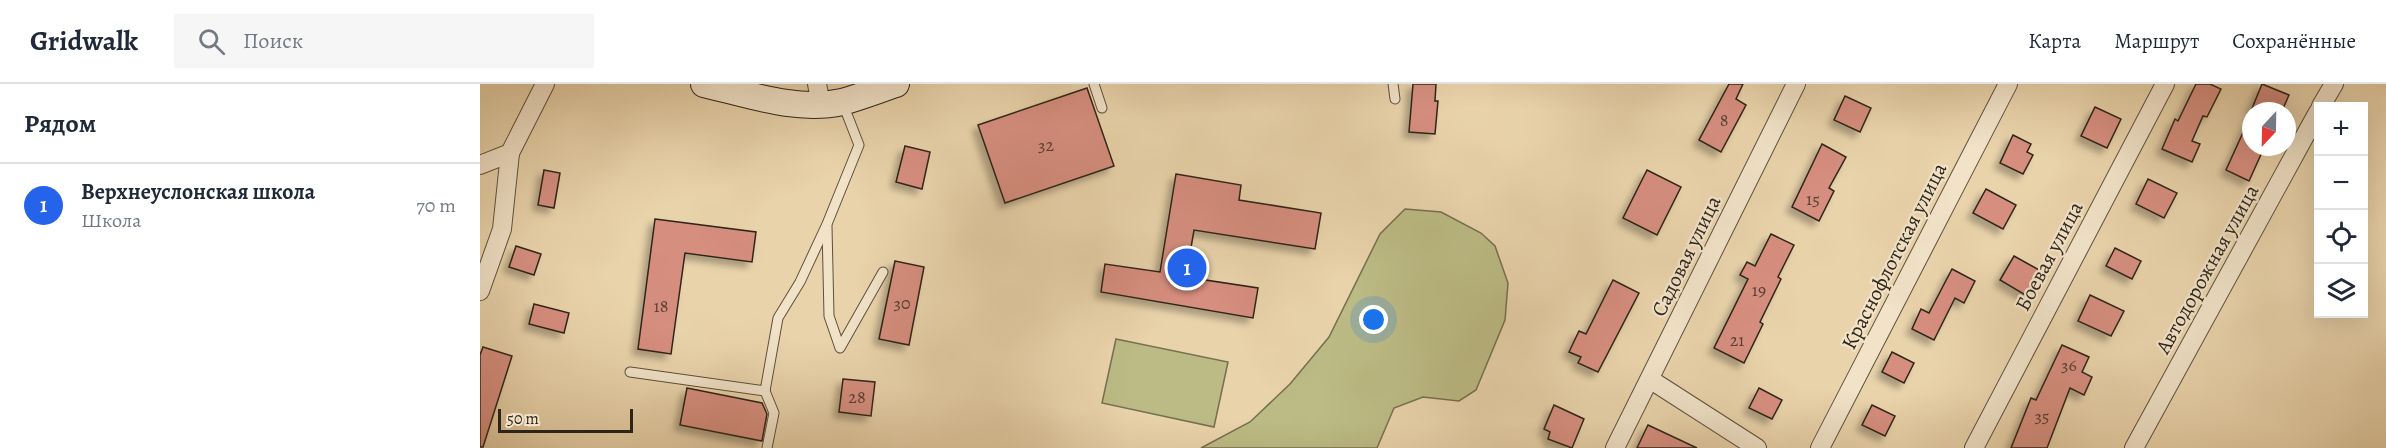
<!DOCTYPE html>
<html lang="ru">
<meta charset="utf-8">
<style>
body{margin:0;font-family:Alegreya,serif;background:#f6f6f7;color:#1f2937}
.controls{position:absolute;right:18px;top:18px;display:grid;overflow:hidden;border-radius:0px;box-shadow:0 6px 24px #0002}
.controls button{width:54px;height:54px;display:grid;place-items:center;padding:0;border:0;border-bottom:2px solid #e0e1e3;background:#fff;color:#1f2937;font:30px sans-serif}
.compass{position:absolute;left:1762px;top:18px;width:54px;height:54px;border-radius:50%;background:#fff;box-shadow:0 6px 24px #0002;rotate:202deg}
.scale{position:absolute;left:18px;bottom:15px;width:135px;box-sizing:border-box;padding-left:6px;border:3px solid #2e2519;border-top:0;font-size:16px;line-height:21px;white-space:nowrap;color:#2e2519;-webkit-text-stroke:4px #f1e2c8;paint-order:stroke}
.you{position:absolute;left:894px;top:236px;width:21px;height:21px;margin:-15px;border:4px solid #fff;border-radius:50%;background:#1a73e8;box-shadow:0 0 0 9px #1a73e833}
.badge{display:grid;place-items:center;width:39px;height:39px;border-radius:50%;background:#2563eb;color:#fff;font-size:20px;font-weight:700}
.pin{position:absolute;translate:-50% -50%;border:3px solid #fff;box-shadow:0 2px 6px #0006}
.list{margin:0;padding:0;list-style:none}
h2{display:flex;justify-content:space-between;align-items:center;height:78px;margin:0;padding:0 24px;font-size:26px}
h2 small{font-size:20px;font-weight:400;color:#747a83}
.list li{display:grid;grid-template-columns:39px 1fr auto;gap:18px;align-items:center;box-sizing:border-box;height:84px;padding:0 24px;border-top:2px solid #e0e1e3}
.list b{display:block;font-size:22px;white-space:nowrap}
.list p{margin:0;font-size:20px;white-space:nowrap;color:#747a83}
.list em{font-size:20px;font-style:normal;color:#747a83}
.icon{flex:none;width:33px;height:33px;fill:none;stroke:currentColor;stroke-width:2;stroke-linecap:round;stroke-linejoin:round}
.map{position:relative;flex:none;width:1906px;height:364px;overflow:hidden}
header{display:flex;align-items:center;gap:36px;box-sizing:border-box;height:84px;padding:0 30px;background:#fff;border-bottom:2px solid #e0e1e3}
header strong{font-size:28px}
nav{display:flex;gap:33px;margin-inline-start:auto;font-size:21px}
.search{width:420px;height:54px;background:#f6f6f7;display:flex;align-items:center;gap:15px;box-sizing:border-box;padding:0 21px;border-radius:0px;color:#747a83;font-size:22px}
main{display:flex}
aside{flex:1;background:#fff}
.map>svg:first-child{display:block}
.green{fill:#bcbb85;stroke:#75704f;stroke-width:1.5}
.building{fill:#d68e7f;stroke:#2e2519;stroke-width:1.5;filter:url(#shadow)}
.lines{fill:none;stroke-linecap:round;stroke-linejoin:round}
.lane-casing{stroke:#5d503e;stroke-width:11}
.street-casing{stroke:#5d503e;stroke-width:20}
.secondary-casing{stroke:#2e2519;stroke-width:28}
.lane{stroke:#f1e2c8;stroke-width:9}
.street{stroke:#f1e2c8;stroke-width:18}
.secondary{stroke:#f1e2c8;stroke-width:26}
.labels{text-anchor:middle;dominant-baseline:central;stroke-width:4.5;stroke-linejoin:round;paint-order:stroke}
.number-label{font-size:18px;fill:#583f32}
.street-label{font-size:21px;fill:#2e2519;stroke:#f1e2c8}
</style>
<header>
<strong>Gridwalk</strong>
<div class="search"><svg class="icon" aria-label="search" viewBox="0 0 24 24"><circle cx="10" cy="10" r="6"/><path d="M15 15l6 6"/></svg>Поиск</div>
<nav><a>Карта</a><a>Маршрут</a><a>Сохранённые</a></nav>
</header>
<main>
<aside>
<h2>Рядом<small></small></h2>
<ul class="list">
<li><span class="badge">1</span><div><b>Верхнеуслонская школа</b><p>Школа</p></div><em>70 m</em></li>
</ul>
</aside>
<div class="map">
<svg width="1906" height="364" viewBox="0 0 1906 364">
<defs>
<filter id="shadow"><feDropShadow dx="-5.5" dy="5.5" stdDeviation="3" flood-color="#0004"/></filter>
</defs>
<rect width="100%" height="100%" fill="#e9d3ab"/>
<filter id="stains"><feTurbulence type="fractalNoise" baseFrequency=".00333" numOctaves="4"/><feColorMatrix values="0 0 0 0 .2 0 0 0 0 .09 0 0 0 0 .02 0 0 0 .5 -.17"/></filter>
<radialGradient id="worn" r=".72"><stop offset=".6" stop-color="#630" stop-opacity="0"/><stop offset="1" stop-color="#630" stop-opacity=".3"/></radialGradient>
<g class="green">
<path d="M925,125L961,128L1001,149L1015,162L1028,199L1025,236L996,306L979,317L943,313L914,324L897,364H721L770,338L810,300L849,253L900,150Z"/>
<path d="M636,255L748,278L734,343L622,319Z"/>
</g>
<g class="building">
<path d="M933,0H956L955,17H958L955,50L929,48Z"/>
<path d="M1249,0H1263L1256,15L1266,21L1241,68L1219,56Z"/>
<path d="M1716,0H1730L1741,5L1727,33L1723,32L1712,57L1720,60L1712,78L1682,65L1695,35L1698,37Z"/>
<path d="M1782,0L1809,11L1802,27H1771Z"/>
<path d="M607,4L634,82L525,119L498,41Z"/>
<path d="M1365,12L1391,24L1380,48L1354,36Z"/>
<path d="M1615,23L1641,35L1627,64L1601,52Z"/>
<path d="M1771,31V63L1783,66L1769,97L1746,86Z"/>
<path d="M1533,51L1551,60L1547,68L1553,71L1543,90L1520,79Z"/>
<path d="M1342,60L1366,73L1349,104L1354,107L1339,137L1312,123Z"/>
<path d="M425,62L450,68L442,105L416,98Z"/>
<path d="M64,86L80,89L74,124L58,121Z"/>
<path d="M1167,86L1201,103L1177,151L1143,134Z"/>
<path d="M696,90L761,101L759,116L841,129L835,165L714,146L706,193L778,204L773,234L621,208L625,180L680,188Z"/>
<path d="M1668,95L1697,109L1684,134L1656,120Z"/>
<path d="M1506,105L1536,121L1523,145L1493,129Z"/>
<path d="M175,135L276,148L272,178L205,169L191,270L158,265Z"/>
<path d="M1291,150L1314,161L1298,193L1301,195L1280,238L1283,240L1264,279L1234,264L1268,195L1260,191L1267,178L1275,182Z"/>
<path d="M36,162L61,170L54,191L29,183Z"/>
<path d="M1635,164L1661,177L1652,195L1626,182Z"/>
<path d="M1534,172L1561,187L1547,212L1520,196Z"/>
<path d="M415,177L444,183L429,261L399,255Z"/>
<path d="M1472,185L1495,197L1484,219L1475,214L1454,256L1432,245L1441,225L1449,229Z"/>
<path d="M1133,196L1159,209L1118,288L1098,279L1101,273L1089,268L1099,247L1106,250Z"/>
<path d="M1610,211L1644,227L1631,252L1598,237Z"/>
<path d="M54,220L89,229L84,249L49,240Z"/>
<path d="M1582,261L1609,273L1602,288L1612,293L1604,311L1590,304L1567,364H1531L1551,314L1556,316Z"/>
<path d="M3,263L32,272L3,363H0V271Z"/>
<path d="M1412,268L1434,279L1424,299L1402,288Z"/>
<path d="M363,295L395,298L391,332L359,328Z"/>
<path d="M207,304L282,319L287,330L282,357L200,341Z"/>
<path d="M1279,304L1302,316L1292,335L1269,324Z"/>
<path d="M1074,321L1104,335L1092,364L1068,355L1070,348L1064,345Z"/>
<path d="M1392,321L1415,332L1405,352L1382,341Z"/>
<path d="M1168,341L1217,364H1157Z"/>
</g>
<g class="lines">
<g class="lane-casing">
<g id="lane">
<path d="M614,0L622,24"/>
<path d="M913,0L915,15"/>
<path d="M347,142L349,232L360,264L403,188"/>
<path d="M150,288L285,307L298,234L320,198L347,140L379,61L363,20"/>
<path d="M285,307L294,329L287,364"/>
</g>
</g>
<g class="street-casing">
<g id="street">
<path d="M337,0L341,20"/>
<path d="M1841,22L1854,0"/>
<path d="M0,81L30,69L65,0"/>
<path d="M0,207L22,145L30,69"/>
<path d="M1171,296L1277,364"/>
<path d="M1135,364L1316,0"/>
<path d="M1340,364L1528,0"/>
<path d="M1494,364L1685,0"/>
<path d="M1654,364L1838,28"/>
</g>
</g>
<g class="secondary-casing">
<path id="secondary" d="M224,0C268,10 316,28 362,18C380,13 398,6 416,0"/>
</g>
<use href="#lane" class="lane"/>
<use href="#street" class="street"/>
<use href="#secondary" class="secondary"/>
</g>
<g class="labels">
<g class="number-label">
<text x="1244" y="36">8</text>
<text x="566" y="61">32</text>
<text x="1333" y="115">15</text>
<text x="1279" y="206">19</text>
<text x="422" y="219">30</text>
<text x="181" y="222">18</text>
<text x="1257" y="256">21</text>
<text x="1589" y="281">36</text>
<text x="377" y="313">28</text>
<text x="1562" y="332">35</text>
</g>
<g class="street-label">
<text transform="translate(1206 172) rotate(-64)">Садовая улица</text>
<text transform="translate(1414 172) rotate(-63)">Краснофлотская улица</text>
<text transform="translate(1569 172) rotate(-62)">Боевая улица</text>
<text transform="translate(1727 185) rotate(-61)">Автодорожная улица</text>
</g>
</g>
<rect width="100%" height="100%" filter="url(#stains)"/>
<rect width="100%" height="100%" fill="url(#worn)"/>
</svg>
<div class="controls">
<button>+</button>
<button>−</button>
<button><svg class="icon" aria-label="locate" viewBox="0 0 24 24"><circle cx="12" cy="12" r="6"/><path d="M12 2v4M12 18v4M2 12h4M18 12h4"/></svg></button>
<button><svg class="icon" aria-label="layers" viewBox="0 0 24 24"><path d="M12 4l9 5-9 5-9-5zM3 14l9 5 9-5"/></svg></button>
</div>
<svg class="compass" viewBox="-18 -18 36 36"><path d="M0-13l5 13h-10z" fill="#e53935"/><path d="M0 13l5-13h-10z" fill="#747a83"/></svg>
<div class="scale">50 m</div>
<div class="you"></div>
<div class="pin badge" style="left:707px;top:184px">1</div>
</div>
</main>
